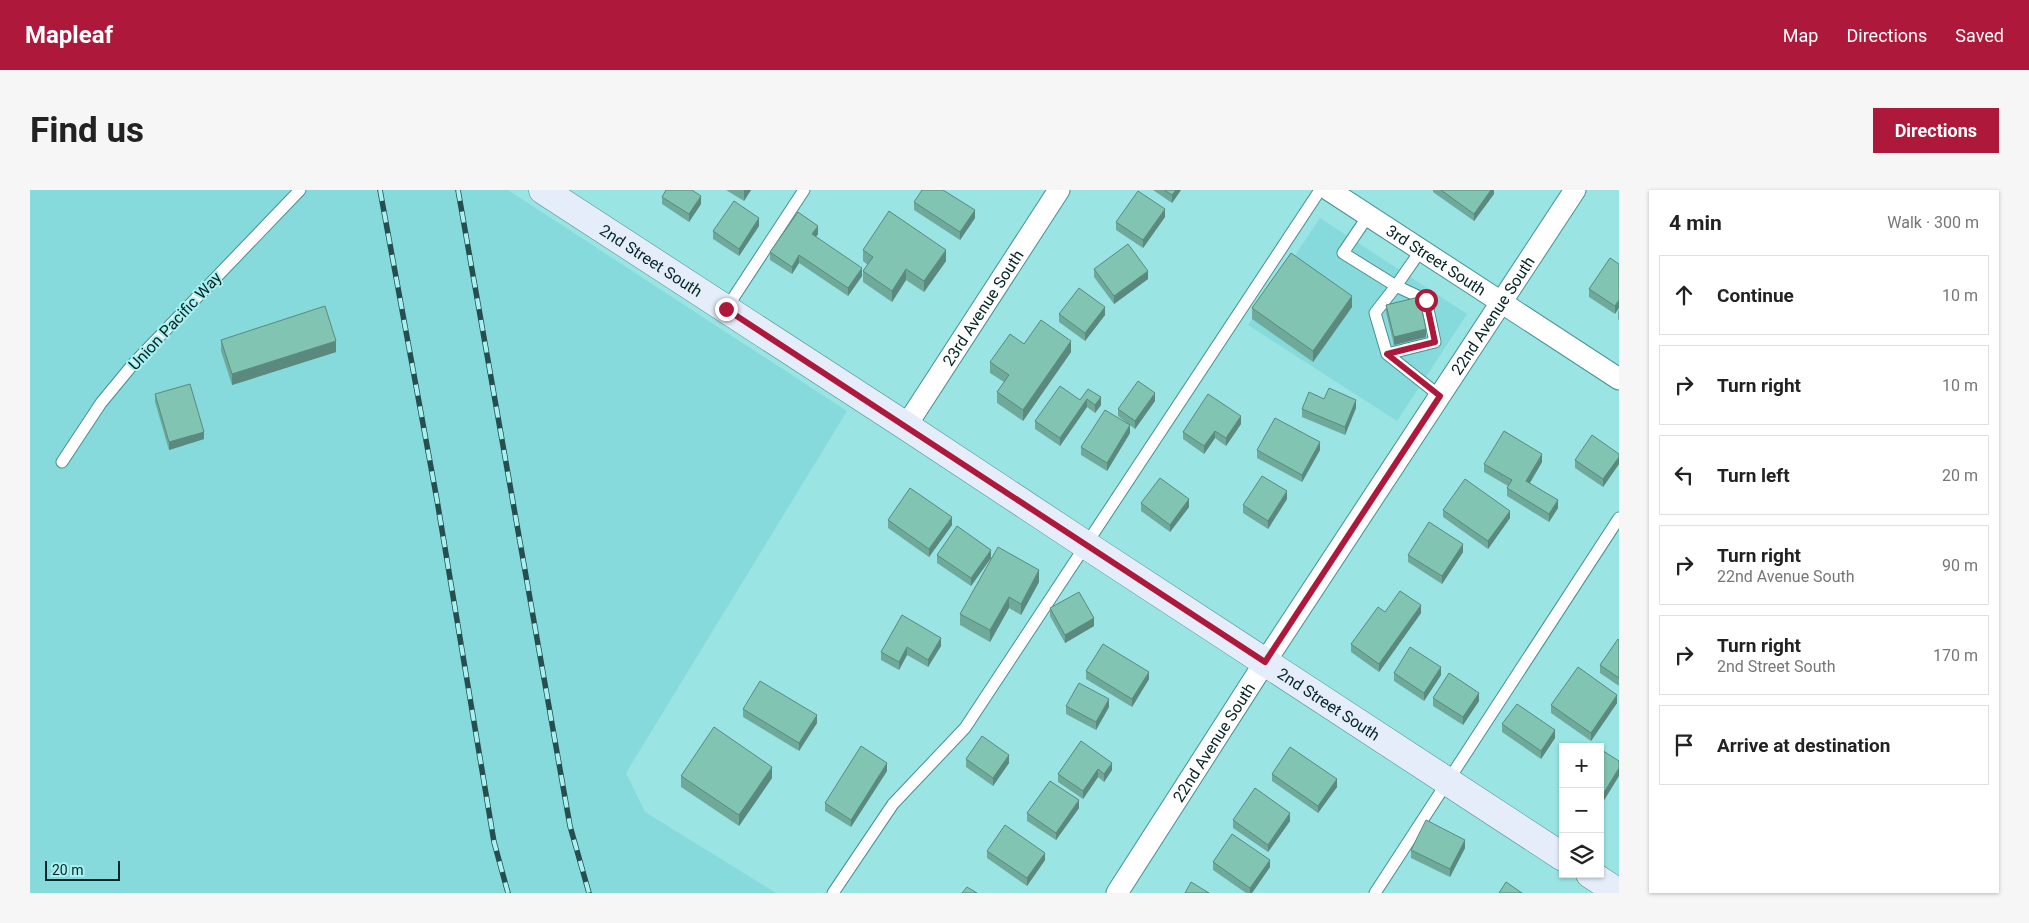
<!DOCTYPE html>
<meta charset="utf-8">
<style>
body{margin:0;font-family:Roboto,sans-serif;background:#f6f6f6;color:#222}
.controls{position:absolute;right:15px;bottom:15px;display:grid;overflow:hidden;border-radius:0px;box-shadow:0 1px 4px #0004}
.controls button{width:45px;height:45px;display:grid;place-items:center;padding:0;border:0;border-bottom:1px solid #e0e0e0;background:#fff;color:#222;font:25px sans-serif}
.scale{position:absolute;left:15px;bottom:12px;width:75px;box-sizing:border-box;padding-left:5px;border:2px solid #062526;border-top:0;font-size:14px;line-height:18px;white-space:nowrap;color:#062526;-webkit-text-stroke:4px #a8f1f1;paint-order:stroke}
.stop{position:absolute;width:15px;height:15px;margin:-11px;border:4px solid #ae193b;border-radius:50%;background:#fff}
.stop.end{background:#ae193b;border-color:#fff;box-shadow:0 1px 5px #0008}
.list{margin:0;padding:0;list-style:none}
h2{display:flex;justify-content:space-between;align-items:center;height:65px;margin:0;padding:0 20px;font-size:21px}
h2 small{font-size:16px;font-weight:400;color:#767676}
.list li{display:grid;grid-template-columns:32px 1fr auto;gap:15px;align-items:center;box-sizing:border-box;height:80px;margin:0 10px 10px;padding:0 10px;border:1px solid #e0e0e0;border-radius:0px}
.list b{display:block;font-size:19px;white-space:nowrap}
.list p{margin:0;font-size:16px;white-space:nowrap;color:#767676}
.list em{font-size:16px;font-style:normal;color:#767676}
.icon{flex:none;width:28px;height:28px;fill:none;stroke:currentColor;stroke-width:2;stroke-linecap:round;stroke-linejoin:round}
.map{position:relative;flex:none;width:1589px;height:703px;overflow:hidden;border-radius:0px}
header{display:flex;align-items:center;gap:30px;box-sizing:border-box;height:70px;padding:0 25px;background:#ae193b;color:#fff}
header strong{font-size:24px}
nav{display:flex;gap:28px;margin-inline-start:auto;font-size:18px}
.intro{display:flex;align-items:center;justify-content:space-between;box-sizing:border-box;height:120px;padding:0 30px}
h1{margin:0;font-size:35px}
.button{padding:12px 22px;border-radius:0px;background:#ae193b;color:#fff;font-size:18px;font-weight:700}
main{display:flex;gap:30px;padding:0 30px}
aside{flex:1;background:#fff;border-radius:0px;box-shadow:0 1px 4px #0004}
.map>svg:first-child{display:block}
.built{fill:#86dadb}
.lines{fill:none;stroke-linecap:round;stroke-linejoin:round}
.lane-casing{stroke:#478f90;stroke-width:13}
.street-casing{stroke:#478f90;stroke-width:23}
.secondary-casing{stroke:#478f90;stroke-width:29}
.lane{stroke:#fff;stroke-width:11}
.street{stroke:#fff;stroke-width:21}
.secondary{stroke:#e4edf9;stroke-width:28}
.rail-casing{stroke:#264e4f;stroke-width:5.5}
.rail{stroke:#a8f1f1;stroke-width:4;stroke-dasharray:11;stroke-linecap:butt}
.wall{fill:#6fa999}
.shaded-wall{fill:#5a897d}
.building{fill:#81c4b2;stroke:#5a897d}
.route{stroke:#ae193b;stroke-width:6}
.labels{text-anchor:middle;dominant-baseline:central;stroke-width:4;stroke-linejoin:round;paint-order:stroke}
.street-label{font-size:16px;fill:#062526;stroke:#a8f1f1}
</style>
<header>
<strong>Mapleaf</strong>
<nav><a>Map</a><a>Directions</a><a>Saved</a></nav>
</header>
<div class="intro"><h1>Find us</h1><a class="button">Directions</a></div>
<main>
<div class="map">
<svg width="1589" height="703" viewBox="0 0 1589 703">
<rect width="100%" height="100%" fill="#9be4e4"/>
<g class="built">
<path d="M0,0H478L817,221L596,583L615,622L746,703H0Z"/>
<path d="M1290,28L1437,124L1367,231L1218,135Z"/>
</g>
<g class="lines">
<g class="lane-casing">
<g id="lane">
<path d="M1338,26L1313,63L1366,96L1391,60"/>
<path d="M696,119L774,0"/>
<path d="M1357,164L1405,152L1396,110L1366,96L1345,123L1357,164L1410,206"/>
<path d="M32,272L71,213L104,173L270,0"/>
<path d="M803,703L863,614L935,538L1290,0"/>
<path d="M1345,703L1589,328"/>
</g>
</g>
<g class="street-casing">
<g id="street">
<path id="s1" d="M1299,0L1589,189"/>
<path id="s2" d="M876,236L1029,0"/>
<path id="s3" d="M1087,703L1235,472L1545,0"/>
</g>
</g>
<g class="secondary-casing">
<g id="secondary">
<path id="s4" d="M513,0L876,236L1056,355L1533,667"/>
<path d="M1560,684L1589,703"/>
</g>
</g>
<use href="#lane" class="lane"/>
<use href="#street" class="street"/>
<use href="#secondary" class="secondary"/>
<g class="rail-casing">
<g id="rail">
<path d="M350,0L407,310L464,652L478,703"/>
<path d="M428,0L540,636L559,703"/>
</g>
</g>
<use href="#rail" class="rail"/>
</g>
<g class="wall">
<path d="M696,0H721L714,11Z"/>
<path d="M1123,0H1151L1142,13Z"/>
<path d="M1403,0H1464V4L1444,31L1403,2Z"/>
<path d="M632,7L671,14L659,32L632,14Z"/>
<path d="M884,12L945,28L930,50L884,20Z"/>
<path d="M1135,27L1113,58L1086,40V32Z"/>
<path d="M729,36L709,66L683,49V41Z"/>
<path d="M788,44L786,47L832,86L818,106L769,73L762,84L740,70V62Z"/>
<path d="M833,60L916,71L894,102L876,90L862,112L833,92V81L838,75L833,71Z"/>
<path d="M1589,74L1585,124L1559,107V99Z"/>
<path d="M1064,79L1118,89L1084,114L1064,87Z"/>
<path d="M1356,115L1396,147L1364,155L1356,122Z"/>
<path d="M1322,117L1283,172L1222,129V118Z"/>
<path d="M1589,120V130L1588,129V122Z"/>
<path d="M1029,124L1075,125L1055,151L1029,132Z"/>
<path d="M191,150L306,162L202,195L191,161Z"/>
<path d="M1041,162L993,231L967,213V202L974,192L960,183V172Z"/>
<path d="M1058,199L1071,215L1065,223L1057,217L1030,256L1005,239V231L1050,210Z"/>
<path d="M125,204L174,249L139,260L125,212Z"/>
<path d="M1294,209L1326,218L1315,245L1272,227V219Z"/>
<path d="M1125,211L1105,239L1088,226V219Z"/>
<path d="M1211,234L1196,256L1185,248L1174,264L1153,249V242Z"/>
<path d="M1100,243L1077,281L1051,265V257Z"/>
<path d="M1227,260H1290L1272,292L1227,268Z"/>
<path d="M1589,264V274L1573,297L1545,278V270Z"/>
<path d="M1512,272L1500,293L1528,318L1519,332L1477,306V298L1478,296L1454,282V274Z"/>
<path d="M1257,309L1238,339L1213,323V315Z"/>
<path d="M1111,313L1159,317L1140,342L1111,321Z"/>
<path d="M1413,320L1480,328L1458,359L1413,327Z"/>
<path d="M858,330L922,335L899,367L858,338Z"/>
<path d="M1433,362L1412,394L1378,372V365Z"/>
<path d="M907,365L961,368L941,396L907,373Z"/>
<path d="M1009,392L991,425L979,418L960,452L930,435V424Z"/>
<path d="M1020,418L1064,436L1035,453L1020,426Z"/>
<path d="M1355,422L1391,423L1349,482L1321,462V454Z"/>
<path d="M872,425L911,456L898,477L877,465L869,480L851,470V462Z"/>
<path d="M1589,450V496L1570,483V475Z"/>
<path d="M1056,481L1119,489L1102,517L1056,489Z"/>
<path d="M1364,483L1411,485L1394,511L1364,491Z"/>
<path d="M1403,508L1449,511L1433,535L1403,516Z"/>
<path d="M1587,513L1561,551L1521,523V515Z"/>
<path d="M1036,516L1079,517L1066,540L1036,524Z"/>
<path d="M713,519L787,533L769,561L713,527Z"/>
<path d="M1472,534L1525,548L1511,569L1472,542Z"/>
<path d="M1051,551L1082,580L1074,592L1068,587L1053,609L1028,592V584Z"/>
<path d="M936,569L979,573L963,596L936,577Z"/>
<path d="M857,581L821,637L795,621V613Z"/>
<path d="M1242,584L1307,597L1288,623L1242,591Z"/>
<path d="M651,586L742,588L709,636L651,597Z"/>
<path d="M1049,618L1026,650L997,631V623Z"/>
<path d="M1203,630L1260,631L1238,662L1203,638Z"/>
<path d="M1435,658L1420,687L1381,668V660Z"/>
<path d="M957,661L1015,670L997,696L957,668Z"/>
<path d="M1183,672L1240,677L1222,703H1216L1183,680Z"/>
</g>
<g class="shaded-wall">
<path d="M714,0H721L714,11Z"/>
<path d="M1146,0H1151L1142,13V5Z"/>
<path d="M1461,0H1464V4L1444,31V24Z"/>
<path d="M671,6V14L659,32V24Z"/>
<path d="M1135,19V27L1113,58V50Z"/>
<path d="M945,20V28L930,50V42Z"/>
<path d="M729,28V36L709,66V59Z"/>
<path d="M788,36V44L782,52V44Z"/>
<path d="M916,60V71L894,102V91Z"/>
<path d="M769,65V73L762,84V77Z"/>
<path d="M832,78V86L818,106V98Z"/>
<path d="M876,79V90L862,112V101Z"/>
<path d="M1118,81V89L1084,114V106Z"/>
<path d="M1322,106V117L1283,172V161Z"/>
<path d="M1589,110V118L1585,124V116Z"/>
<path d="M1075,117V125L1055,151V143Z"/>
<path d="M1396,139V147L1364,155V147Z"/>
<path d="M306,151V162L202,195V184Z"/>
<path d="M1041,151V162L993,231V220Z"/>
<path d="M1125,203V211L1105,239V231Z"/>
<path d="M1071,207V215L1065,223V215Z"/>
<path d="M1057,209V217L1030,256V248Z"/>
<path d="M1326,210V218L1315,245V237Z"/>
<path d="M1211,226V234L1196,256V248Z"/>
<path d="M1100,235V243L1077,281V273Z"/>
<path d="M1185,241V248L1174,264V256Z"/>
<path d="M174,242V249L139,260V252Z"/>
<path d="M1290,252V260L1272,292V285Z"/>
<path d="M1512,264V272L1496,299V291Z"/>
<path d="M1589,267V274L1573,297V289Z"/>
<path d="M1257,301V309L1238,339V331Z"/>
<path d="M1159,309V317L1140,342V335Z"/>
<path d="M1528,310V318L1519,332V324Z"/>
<path d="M1480,321V328L1458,359V351Z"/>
<path d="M922,327V335L899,367V359Z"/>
<path d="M1433,354V362L1412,394V386Z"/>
<path d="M961,360V368L941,396V388Z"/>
<path d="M1009,380V392L991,425V414Z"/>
<path d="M979,407V418L960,452V440Z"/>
<path d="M1391,415V423L1349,482V474Z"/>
<path d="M1064,428V436L1035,453V445Z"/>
<path d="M911,448V456L898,477V470Z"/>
<path d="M877,457V465L869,480V472Z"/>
<path d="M1411,477V485L1394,511V503Z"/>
<path d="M1119,482V489L1102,517V509Z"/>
<path d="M1449,503V511L1433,535V527Z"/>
<path d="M1587,505V513L1561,551V543Z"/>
<path d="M1079,509V517L1066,540V532Z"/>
<path d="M787,525V533L769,561V553Z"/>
<path d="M1525,540V548L1511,569V561Z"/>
<path d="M979,565V573L963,596V588Z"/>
<path d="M857,573V581L821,637V630Z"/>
<path d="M1082,573V580L1074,592V584Z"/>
<path d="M742,577V588L709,636V625Z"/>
<path d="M1589,578V586L1570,617V609Z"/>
<path d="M1068,579V587L1053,609V601Z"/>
<path d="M1307,589V597L1288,623V616Z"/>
<path d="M1049,610V618L1026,650V643Z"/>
<path d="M1260,623V631L1238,662V655Z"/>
<path d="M1435,650V658L1420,687V679Z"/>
<path d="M1015,663V670L997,696V688Z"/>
<path d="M1240,670V677L1222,703H1220V698Z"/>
</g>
<g class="building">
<path d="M636,0H662L671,6L659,24L632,7Z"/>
<path d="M892,0H913L945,20L930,42L884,12Z"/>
<path d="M1134,0H1146L1142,5Z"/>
<path d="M1411,0H1461L1444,24Z"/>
<path d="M1108,1L1135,19L1113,50L1086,32Z"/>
<path d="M704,11L729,28L709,59L683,41Z"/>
<path d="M859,21L916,60L894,91L876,79L862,101L833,81L843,67L833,60Z"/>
<path d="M768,22L788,36L782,44L832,78L818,98L769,65L762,77L740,62Z"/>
<path d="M1098,54L1118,81L1084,106L1064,79Z"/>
<path d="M1261,63L1322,106L1283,161L1222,118Z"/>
<path d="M1580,68L1589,74V110L1585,116L1559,99Z"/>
<path d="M1049,98L1075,117L1055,143L1029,124Z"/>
<path d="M1389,107L1396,139L1364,147L1356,115Z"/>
<path d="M295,116L306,151L202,184L191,150Z"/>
<path d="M1011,130L1041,151L993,220L967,202L979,185L960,172L980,144L994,154Z"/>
<path d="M1108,191L1125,203L1105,231L1088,219Z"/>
<path d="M160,194L174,242L139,252L125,204Z"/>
<path d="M1030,196L1050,210L1058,199L1071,207L1065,215L1057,209L1030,248L1005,231Z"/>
<path d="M1299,198L1326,210L1315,237L1272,219L1279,202L1294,209Z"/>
<path d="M1178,204L1211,226L1196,248L1185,241L1174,256L1153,242Z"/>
<path d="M1075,220L1100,235L1077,273L1051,257Z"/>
<path d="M1245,228L1290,252L1272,285L1227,260Z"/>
<path d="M1474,241L1512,264L1496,291L1528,310L1519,324L1477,298L1482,290L1454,274Z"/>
<path d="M1562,245L1589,264V267L1573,289L1545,270Z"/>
<path d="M1232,286L1257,301L1238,331L1213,315Z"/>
<path d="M1130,288L1159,309L1140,335L1111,313Z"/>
<path d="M1435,289L1480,321L1458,351L1413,320Z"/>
<path d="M880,298L922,327L899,359L858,330Z"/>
<path d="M1399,332L1433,354L1412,386L1378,365Z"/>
<path d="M927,336L961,360L941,388L907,365Z"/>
<path d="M968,357L1009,380L991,414L979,407L960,440L930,424Z"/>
<path d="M1370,401L1391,415L1349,474L1321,454L1348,417L1355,422Z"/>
<path d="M1049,402L1064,428L1035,445L1020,418Z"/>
<path d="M872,425L911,448L898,470L877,457L869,472L851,462Z"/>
<path d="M1588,449L1589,450V488L1570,475Z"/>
<path d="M1073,454L1119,482L1102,509L1056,481Z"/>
<path d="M1380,457L1411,477L1394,503L1364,483Z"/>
<path d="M1548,477L1587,505L1561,543L1521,515Z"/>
<path d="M1419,483L1449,503L1433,527L1403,508Z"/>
<path d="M730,491L787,525L769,553L713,519Z"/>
<path d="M1049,493L1079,509L1066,532L1036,516Z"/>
<path d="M1487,514L1525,540L1511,561L1472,534Z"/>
<path d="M684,537L742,577L709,625L651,586Z"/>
<path d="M952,546L979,565L963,588L936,569Z"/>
<path d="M1051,551L1082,573L1074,584L1068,579L1053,601L1028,584Z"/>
<path d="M831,556L857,573L821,630L795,613Z"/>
<path d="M1260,557L1307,589L1288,616L1242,584Z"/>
<path d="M1570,559L1589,571V578L1570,609Z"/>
<path d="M1020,591L1049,610L1026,643L997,623Z"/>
<path d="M1225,598L1260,623L1238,655L1203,630Z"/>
<path d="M1396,630L1435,650L1420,679L1381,660Z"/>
<path d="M975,635L1015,663L997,688L957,661Z"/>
<path d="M1202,644L1240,670L1220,698L1183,672Z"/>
<path d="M1161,692L1179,703H1155Z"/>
<path d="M1476,692L1492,703H1469Z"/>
<path d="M937,697L947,703H932Z"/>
</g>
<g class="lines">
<path class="route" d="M696,119L1235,472L1410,206L1357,164L1405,152L1396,110"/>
</g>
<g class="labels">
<g class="street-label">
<text stroke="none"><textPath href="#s4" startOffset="129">2nd Street South</textPath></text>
<text stroke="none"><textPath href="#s1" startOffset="128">3rd Street South</textPath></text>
<text stroke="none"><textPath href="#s2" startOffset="141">23rd Avenue South</textPath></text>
<text stroke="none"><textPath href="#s3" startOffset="689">22nd Avenue South</textPath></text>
<text transform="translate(145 131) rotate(-47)">Union Pacific Way</text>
<text stroke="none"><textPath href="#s4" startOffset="939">2nd Street South</textPath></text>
<text stroke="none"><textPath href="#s3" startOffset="179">22nd Avenue South</textPath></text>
</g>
</g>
</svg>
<div class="controls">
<button>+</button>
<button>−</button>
<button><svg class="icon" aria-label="layers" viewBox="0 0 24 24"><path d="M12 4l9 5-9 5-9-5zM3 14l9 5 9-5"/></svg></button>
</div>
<div class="scale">20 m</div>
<div class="stop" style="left:1396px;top:110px"></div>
<div class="stop end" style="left:696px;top:119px"></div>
</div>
<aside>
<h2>4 min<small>Walk · 300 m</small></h2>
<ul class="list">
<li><svg class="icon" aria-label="ahead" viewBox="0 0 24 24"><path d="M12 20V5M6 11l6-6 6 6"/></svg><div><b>Continue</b></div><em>10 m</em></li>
<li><svg class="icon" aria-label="right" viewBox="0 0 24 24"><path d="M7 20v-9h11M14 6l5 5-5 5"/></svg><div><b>Turn right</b></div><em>10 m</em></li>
<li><svg class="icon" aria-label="left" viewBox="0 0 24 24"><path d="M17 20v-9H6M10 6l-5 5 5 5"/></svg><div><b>Turn left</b></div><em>20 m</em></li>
<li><svg class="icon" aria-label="right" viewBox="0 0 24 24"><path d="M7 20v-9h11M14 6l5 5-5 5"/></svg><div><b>Turn right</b><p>22nd Avenue South</p></div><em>90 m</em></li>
<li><svg class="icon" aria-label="right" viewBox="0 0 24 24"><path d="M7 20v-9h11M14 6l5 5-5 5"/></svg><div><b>Turn right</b><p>2nd Street South</p></div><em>170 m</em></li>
<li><svg class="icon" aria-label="arrive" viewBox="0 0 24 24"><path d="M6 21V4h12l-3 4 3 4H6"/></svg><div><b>Arrive at destination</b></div></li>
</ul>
</aside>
</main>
